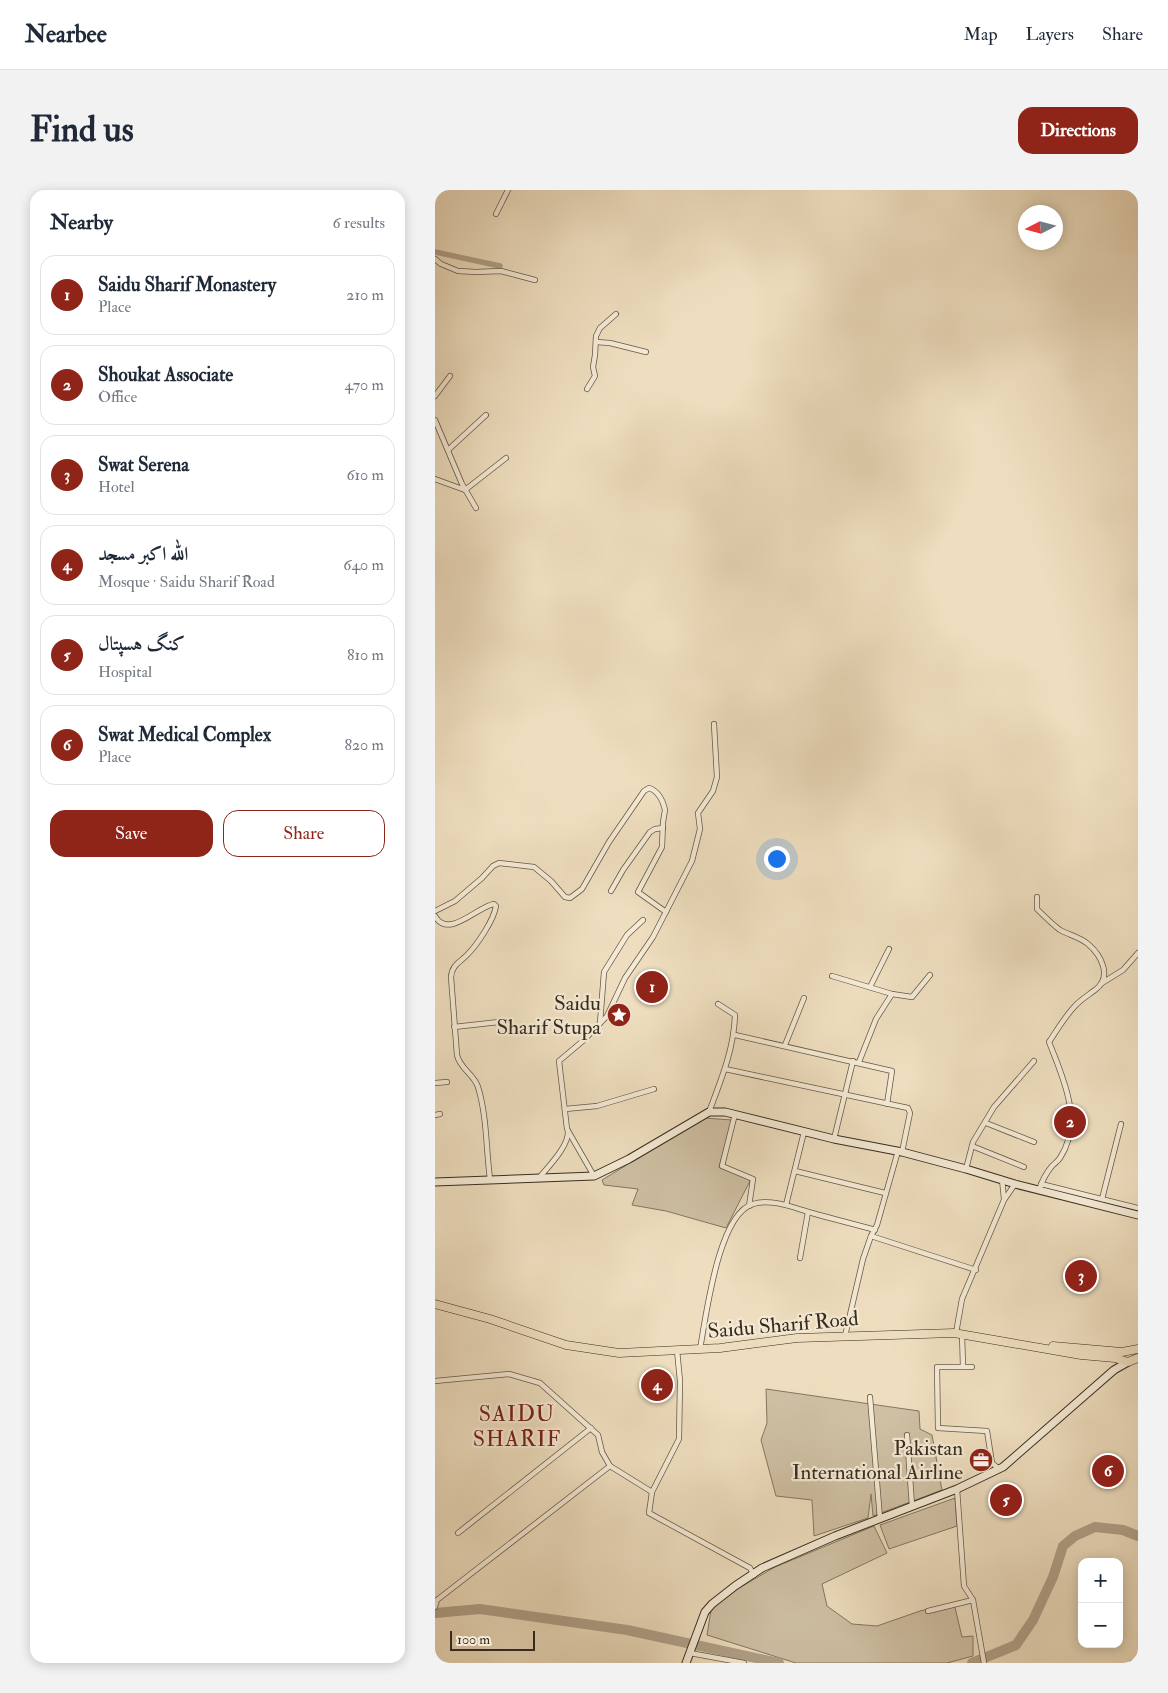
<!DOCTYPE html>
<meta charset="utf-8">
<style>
body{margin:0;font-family:"IM FELL Double Pica",Amiri,serif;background:#f2f2f3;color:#1f2937}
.controls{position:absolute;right:15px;bottom:15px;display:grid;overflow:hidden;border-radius:10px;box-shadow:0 2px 12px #0003}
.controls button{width:45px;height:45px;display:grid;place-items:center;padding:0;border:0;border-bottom:1px solid #e0e1e3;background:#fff;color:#1f2937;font:25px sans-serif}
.compass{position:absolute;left:583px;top:15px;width:45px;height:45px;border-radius:50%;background:#fff;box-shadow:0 2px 12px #0003;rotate:264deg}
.scale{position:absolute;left:15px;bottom:12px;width:85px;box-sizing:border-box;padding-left:5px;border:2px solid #382c1f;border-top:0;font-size:14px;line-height:18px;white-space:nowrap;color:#382c1f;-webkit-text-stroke:4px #f4ead5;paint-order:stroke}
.you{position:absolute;left:341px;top:668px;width:18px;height:18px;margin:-12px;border:4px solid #fff;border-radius:50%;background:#1a73e8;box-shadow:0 0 0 8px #1a73e833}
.badge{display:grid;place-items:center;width:32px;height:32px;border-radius:50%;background:#8f2418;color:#fff;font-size:16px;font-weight:700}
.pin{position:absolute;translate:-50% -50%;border:2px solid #fff;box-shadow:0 1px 5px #0006}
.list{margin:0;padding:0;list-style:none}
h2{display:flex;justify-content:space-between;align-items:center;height:65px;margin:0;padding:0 20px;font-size:21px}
h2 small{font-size:16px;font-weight:400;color:#747a83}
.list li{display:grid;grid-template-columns:32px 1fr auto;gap:15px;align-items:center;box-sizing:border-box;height:80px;margin:0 10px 10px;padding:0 10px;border:1px solid #e0e1e3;border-radius:15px}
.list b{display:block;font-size:19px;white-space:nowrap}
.list p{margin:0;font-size:16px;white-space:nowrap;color:#747a83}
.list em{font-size:16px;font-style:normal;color:#747a83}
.actions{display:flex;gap:10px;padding:15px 20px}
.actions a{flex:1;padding:11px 0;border:1px solid #8f2418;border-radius:15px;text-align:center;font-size:18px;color:#8f2418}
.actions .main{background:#8f2418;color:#fff}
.map{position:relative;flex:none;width:703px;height:1473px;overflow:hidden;border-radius:15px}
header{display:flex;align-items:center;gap:30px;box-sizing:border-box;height:70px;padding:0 25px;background:#fff;border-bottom:1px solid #e0e1e3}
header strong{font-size:24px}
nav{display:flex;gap:28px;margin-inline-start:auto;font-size:18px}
.intro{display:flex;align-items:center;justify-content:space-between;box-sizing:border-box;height:120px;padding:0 30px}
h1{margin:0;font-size:35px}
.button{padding:12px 22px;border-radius:15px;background:#8f2418;color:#fff;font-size:18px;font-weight:700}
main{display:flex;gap:30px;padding:0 30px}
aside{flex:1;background:#fff;border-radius:15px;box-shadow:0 2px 12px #0003}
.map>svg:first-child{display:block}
.green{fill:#cfc0a4;stroke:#847662}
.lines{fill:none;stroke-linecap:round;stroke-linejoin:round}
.canal{stroke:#b0a189;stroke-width:5.5}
.river{stroke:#b0a189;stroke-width:10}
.street-casing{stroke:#665847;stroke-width:6}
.secondary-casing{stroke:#382c1f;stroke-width:9}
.primary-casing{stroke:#382c1f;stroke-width:9}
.street{stroke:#f4ead5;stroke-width:4.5}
.secondary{stroke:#f4ead5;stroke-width:7}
.primary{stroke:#eedebf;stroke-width:8}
.labels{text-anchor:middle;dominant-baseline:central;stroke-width:4.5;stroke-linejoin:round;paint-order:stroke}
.poi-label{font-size:21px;fill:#382c1f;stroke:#f4ead5;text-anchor:end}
.street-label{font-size:21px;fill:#382c1f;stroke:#f4ead5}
.neighbourhood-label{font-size:22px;letter-spacing:1px;fill:#7a1f14;stroke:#f4ead5}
</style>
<header>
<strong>Nearbee</strong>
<nav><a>Map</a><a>Layers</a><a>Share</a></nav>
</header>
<div class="intro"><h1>Find us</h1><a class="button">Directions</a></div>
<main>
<aside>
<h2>Nearby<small>6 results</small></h2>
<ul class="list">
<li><span class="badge">1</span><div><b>Saidu Sharif Monastery</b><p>Place</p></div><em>210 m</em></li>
<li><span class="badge">2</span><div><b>Shoukat Associate</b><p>Office</p></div><em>470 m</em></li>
<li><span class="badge">3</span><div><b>Swat Serena</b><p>Hotel</p></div><em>610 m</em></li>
<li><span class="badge">4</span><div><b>اللہ اکبر مسجد</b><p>Mosque · Saidu Sharif Road</p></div><em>640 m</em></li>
<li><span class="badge">5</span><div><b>کنگ ہسپتال</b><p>Hospital</p></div><em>810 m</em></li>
<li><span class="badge">6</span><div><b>Swat Medical Complex</b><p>Place</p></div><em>820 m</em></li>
</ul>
<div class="actions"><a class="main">Save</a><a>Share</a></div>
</aside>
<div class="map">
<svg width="703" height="1473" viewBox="0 0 703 1473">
<rect width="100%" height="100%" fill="#eedebf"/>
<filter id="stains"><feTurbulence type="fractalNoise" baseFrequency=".004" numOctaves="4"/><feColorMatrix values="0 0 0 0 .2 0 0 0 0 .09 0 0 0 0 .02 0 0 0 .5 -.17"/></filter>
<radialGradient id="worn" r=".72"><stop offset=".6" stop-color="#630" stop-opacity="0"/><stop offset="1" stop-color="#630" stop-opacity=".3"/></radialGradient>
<g class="green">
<path d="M269,928L297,930L284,977L316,989L291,1038L231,1021L197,1015L203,999L169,995L167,990Z"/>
<path d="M331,1199L484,1221L485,1239L497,1245L507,1300L438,1326L436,1304L433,1328L379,1346L377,1310L341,1306L326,1250L332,1233Z"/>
<path d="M520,1308L522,1336L454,1359L445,1335Z"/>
<path d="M439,1336L452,1363L387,1394L392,1416L417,1434L442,1436L485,1421L519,1413L527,1447L538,1446V1466L512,1473H361L272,1445L277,1414L340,1377Z"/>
</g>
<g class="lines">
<path class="canal" d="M0,62L65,76"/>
<g class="river">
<path d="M0,1423L45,1419L192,1440L344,1473"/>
<path d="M537,1473L581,1455L598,1430L618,1387L628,1356L640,1346L660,1337L688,1340L703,1346"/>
</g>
<g class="street-casing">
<g id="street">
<path d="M61,24L73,0"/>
<path d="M0,69L6,74L23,81L41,82L66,81L100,90"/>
<path d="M161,152L175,153L211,162"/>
<path d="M152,199L160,186L158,177L160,165L161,146L165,138L181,124"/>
<path d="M0,206L15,186"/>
<path d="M0,230L27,294L41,318"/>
<path d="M13,260L51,225"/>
<path d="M0,289L30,300L71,268"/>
<path d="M176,701L188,680L215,642L220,639L228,638"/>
<path d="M602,707V719C609,726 617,734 625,740C634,745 645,747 653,754C666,765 678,787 660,800C652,806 645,810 639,817C629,828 622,840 614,852C628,888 649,931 625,968C623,971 620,973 617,976C611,983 607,991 604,1000"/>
<path d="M0,721L20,711L47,688L58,676L64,673L99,677L116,691L130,707L135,708L147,699L174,652L209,601L214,598C223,601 228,611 230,620L228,632L227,657L203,702L231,722"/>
<path d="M0,726C13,750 43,716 59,714L61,716C59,730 42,755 32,765C24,773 17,775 16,787L22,865C25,879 39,884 43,897C52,926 51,959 55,989"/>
<path d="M397,786L457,804L477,807L495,785"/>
<path d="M667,793L688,780L703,763"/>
<path d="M435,797L454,759"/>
<path d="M165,833L169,782L192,745L208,730"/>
<path d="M19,837L73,831"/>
<path d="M300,845L457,881L452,914"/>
<path d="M350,855L369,808"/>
<path d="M424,872L441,829L457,804"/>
<path d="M290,879L473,918L475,923L467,962"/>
<path d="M0,893L12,892"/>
<path d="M130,919L162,916L219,899"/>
<path d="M274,922C286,890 299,859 300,825L283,814"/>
<path d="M300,924L287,976L318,989L314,1016"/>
<path d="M0,925L5,924"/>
<path d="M551,933L599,952"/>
<path d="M399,949L418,871"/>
<path d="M537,956L589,977"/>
<path d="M531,979L538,952L559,917L599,871"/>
<path d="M360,981L450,1003"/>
<path d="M159,986L132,939L124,871L149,850L172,826L190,788L218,747L257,671L265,639L263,623L278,601L282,587L279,534"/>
<path d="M104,988C113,977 134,956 133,941"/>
<path d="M567,989L569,1009"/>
<path d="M606,994L703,1018"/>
<path d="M667,1009L686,934"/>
<path d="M351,1015L369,942"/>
<path d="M436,1046L541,1080"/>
<path d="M365,1068L373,1022"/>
<path d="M521,1143L527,1109L569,1010L580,994"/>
<path d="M527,1144L528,1177"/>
<path d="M410,1146L428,1069L436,1046L442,1035L463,961"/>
<path d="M265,1159C271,1127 283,1024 318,1014C337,1008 359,1018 377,1023C398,1029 419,1034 440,1040"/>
<path d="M242,1160L245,1191L244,1249L217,1302L214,1323L315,1378L319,1385"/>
<path d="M537,1177H502L503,1238L552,1241L557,1273L564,1279"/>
<path d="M0,1191L74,1184L105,1193L163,1245L167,1262L175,1276L217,1302"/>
<path d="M435,1207L445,1329"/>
<path d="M472,1245L477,1316"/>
<path d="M522,1299L529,1396L538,1410L549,1473"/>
<path d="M23,1343L156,1238"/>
<path d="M0,1417L2,1410L175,1276"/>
<path d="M493,1421L538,1410"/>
<path d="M255,1463L309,1473"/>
<path d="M697,1473L703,1471"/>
</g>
</g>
<g class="secondary-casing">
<g id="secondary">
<path d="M0,992L159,986L194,969L274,922H290L399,949L467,962L531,979L580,994L703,1025"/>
<path d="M251,1473L270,1422L277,1414L300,1396L327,1378L400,1346L522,1299L568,1277L679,1180L693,1172"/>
</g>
</g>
<g class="primary-casing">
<g id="primary">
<path d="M0,1114L55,1129L131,1155L184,1163L285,1158L362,1148L519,1143L646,1165L680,1168L693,1172L703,1168"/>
<path d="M618,1156L687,1162L703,1159"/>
</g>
</g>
<use href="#street" class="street"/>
<use href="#secondary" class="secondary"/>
<use href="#primary" class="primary"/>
</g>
<defs>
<g id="sight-disc" transform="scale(1.25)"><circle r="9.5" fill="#8f2418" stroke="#f4ead5"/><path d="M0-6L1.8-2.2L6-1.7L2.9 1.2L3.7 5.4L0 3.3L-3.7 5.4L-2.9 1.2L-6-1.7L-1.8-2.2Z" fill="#fff"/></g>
<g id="office-disc" transform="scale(1.25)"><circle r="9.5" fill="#8f2418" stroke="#f4ead5"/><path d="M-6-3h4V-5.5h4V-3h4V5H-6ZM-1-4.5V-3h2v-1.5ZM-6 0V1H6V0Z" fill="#fff"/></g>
</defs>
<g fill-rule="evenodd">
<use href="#sight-disc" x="184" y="825"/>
<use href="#office-disc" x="546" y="1270"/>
</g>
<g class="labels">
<g class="poi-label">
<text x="166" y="813">Saidu<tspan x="166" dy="24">Sharif Stupa</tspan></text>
<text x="528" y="1258">Pakistan<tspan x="528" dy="24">International Airline</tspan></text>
</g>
<g class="street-label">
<text transform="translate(348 1135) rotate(-5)">Saidu Sharif Road</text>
</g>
<g class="neighbourhood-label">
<text x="82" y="1224">SAIDU<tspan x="82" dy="25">SHARIF</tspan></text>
</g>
</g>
<rect width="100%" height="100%" filter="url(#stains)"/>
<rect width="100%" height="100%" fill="url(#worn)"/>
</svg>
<div class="controls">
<button>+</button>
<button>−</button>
</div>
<svg class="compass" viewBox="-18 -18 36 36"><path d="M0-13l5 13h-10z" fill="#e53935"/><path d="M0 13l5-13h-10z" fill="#747a83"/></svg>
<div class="scale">100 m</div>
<div class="you"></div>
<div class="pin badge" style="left:217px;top:797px">1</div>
<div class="pin badge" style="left:635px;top:932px">2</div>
<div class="pin badge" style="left:646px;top:1086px">3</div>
<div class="pin badge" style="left:222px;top:1195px">4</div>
<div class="pin badge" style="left:571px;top:1310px">5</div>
<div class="pin badge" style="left:673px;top:1281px">6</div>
</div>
</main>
